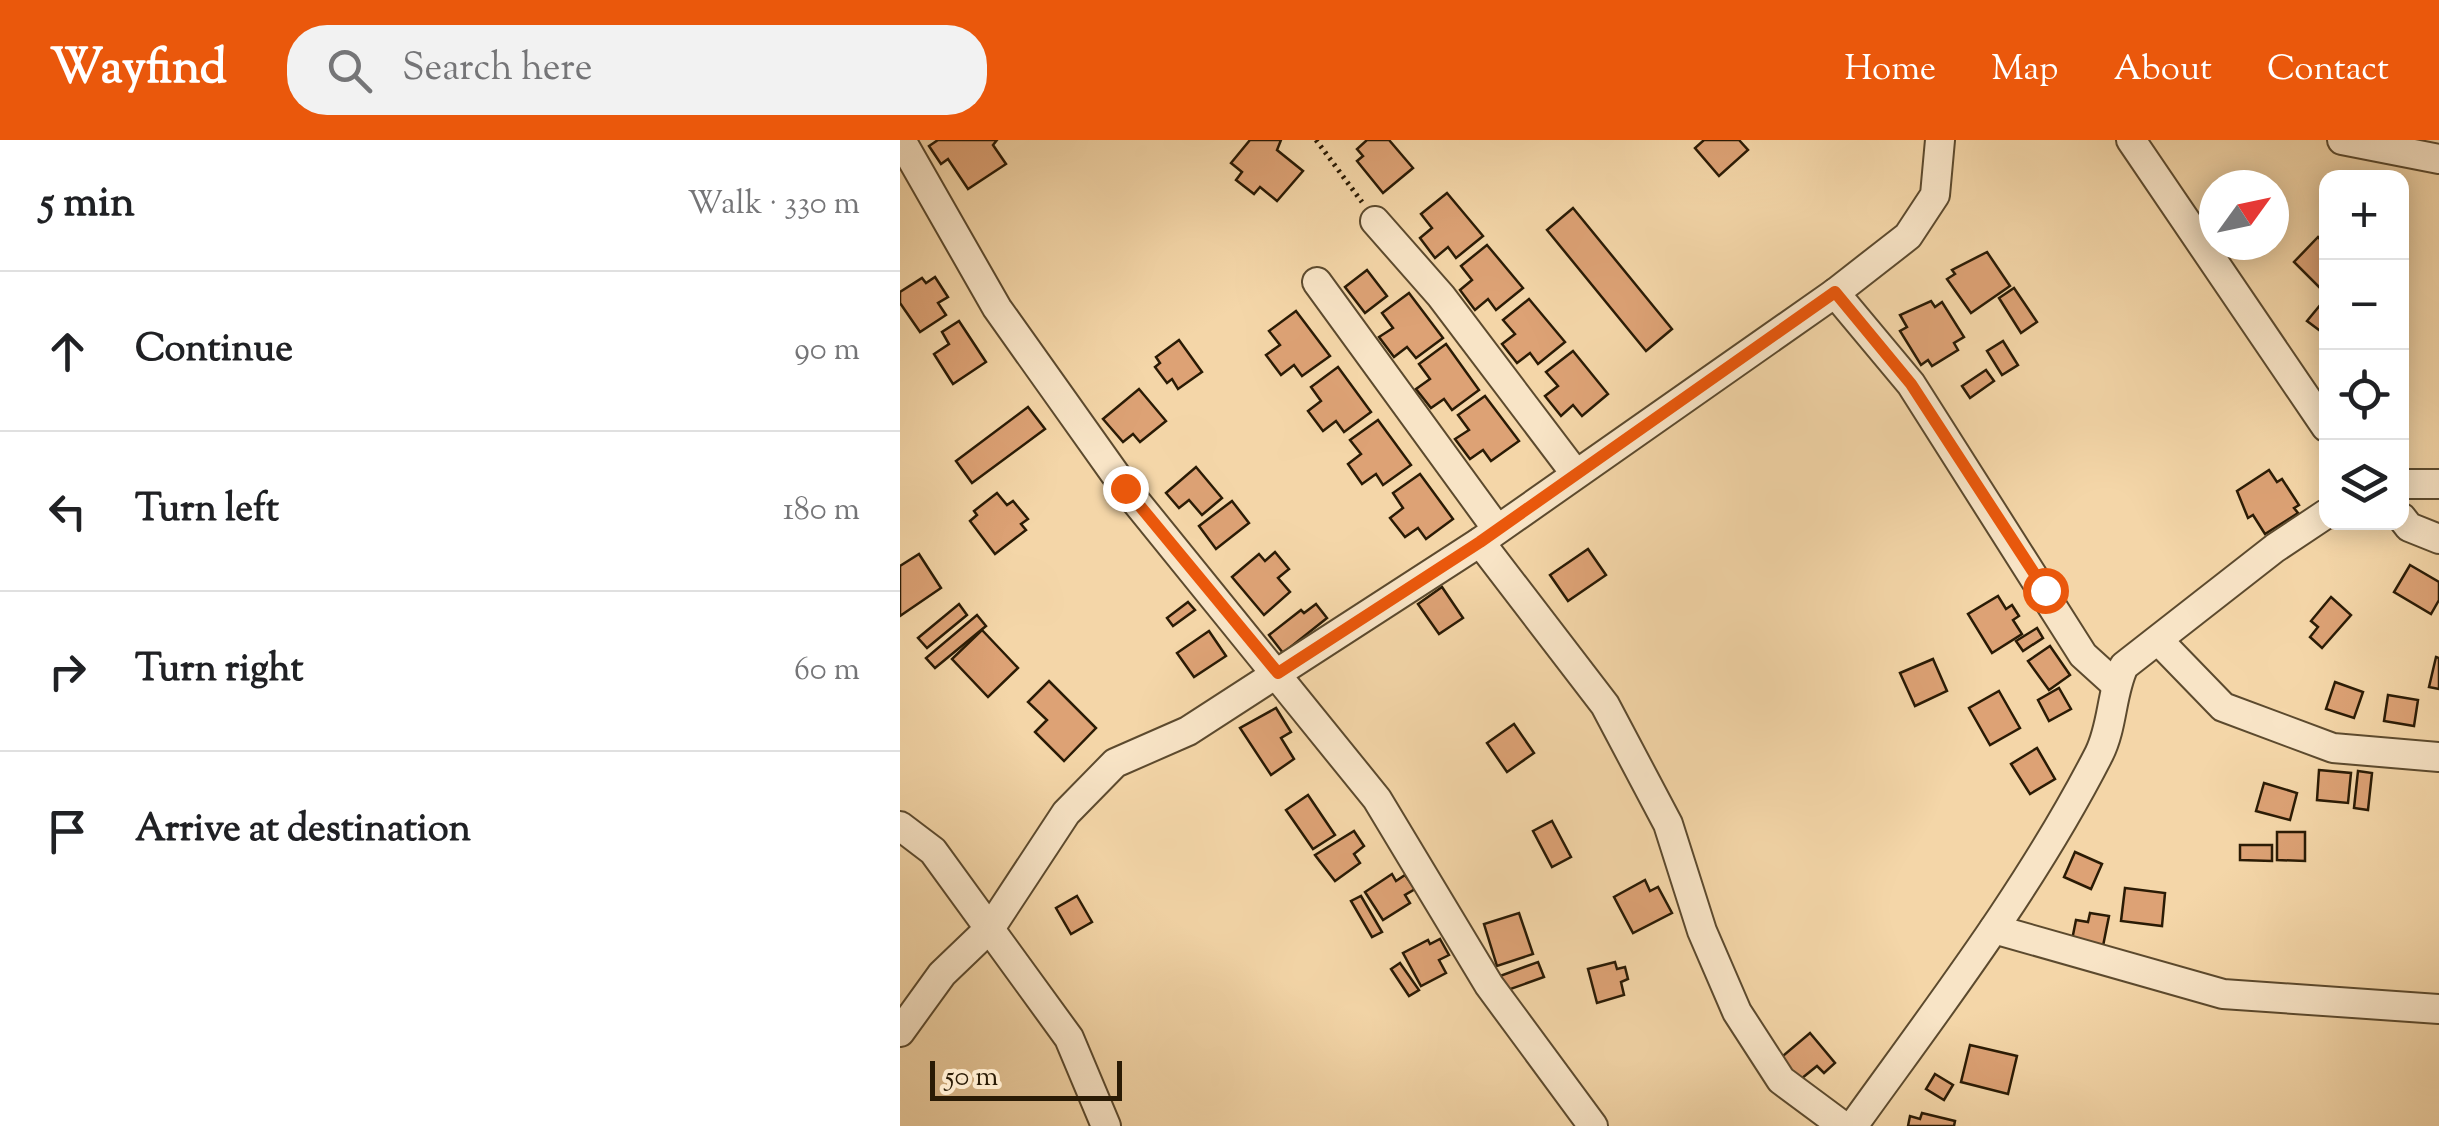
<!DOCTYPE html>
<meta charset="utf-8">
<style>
body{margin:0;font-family:"Sorts Mill Goudy",serif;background:#f2f2f2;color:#202124}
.controls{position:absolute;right:30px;top:30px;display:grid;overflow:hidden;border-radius:20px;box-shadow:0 5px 25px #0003}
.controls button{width:90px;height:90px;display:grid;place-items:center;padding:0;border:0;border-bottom:2px solid #e0e0e0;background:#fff;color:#202124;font:50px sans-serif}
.compass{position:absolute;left:1299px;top:30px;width:90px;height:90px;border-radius:50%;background:#fff;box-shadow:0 5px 25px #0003;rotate:57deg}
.scale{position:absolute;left:30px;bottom:25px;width:192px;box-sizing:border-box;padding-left:10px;border:5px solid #2a1b05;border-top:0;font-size:28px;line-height:35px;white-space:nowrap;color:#2a1b05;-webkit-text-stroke:8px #f8e4c6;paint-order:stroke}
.stop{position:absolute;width:30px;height:30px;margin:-22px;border:8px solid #ea580c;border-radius:50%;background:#fff}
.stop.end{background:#ea580c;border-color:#fff;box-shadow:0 2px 10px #0008}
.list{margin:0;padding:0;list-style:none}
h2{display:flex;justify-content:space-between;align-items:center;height:130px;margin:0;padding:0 40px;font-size:42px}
h2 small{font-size:32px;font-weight:400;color:#757577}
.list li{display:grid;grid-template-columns:65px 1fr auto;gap:30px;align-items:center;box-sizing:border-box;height:160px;padding:0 40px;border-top:2px solid #e0e0e0}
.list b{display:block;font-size:38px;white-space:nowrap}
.list em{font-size:32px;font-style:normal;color:#757577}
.icon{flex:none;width:55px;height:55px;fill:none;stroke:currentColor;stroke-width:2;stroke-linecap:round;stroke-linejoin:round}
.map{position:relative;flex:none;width:1539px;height:986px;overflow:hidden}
header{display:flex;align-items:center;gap:60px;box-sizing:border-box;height:140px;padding:0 50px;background:#ea580c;color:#fff}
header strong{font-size:48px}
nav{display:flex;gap:55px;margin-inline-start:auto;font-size:35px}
.search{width:700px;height:90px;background:#f2f2f2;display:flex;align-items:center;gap:25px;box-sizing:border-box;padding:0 35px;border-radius:40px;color:#757577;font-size:38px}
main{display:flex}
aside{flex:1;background:#fff}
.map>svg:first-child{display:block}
.building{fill:#dda275;stroke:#2a1b05;stroke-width:2.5}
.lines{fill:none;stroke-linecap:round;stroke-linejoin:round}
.street-casing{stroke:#5c4a2e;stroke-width:32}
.path{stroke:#2a1b05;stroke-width:5;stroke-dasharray:2.5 5;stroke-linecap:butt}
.street{stroke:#f8e4c6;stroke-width:28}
.route{stroke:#ea580c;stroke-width:12}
</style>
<header>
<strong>Wayfind</strong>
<div class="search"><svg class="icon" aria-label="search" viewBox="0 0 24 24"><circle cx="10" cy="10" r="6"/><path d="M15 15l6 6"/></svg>Search here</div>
<nav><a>Home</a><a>Map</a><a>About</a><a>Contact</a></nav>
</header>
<main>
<aside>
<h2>5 min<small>Walk · 330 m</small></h2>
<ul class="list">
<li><svg class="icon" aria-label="ahead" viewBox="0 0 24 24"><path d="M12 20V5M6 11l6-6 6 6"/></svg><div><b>Continue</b></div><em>90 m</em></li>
<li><svg class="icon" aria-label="left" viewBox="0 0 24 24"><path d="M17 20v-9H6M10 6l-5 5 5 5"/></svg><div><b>Turn left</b></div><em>180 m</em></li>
<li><svg class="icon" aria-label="right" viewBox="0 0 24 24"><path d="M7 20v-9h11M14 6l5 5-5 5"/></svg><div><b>Turn right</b></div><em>60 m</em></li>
<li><svg class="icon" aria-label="arrive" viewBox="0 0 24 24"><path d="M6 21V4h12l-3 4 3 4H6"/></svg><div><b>Arrive at destination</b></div></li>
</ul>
</aside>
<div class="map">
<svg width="1539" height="986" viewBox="0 0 1539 986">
<rect width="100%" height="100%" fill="#f4d6a8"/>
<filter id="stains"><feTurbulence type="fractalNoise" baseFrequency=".002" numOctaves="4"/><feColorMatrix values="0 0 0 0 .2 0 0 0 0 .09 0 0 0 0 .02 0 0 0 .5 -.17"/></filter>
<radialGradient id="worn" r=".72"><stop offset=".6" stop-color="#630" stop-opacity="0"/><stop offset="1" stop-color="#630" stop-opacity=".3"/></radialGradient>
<g class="building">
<path d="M38,0H97L93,5L106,24L68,49L48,19L41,24L29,6Z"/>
<path d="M350,0H381L377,10L403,31L377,61L360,47L354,54L336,40L342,32L331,23Z"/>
<path d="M467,0H489L513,28L483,53L457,21L463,16L457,9Z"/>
<path d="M804,0H839L848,10L819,36L795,8Z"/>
<path d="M547,53L583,96L556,118L548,107L535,118L520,98L532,88L521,74Z"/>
<path d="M673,68L772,189L746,211L647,90Z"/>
<path d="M1418,97L1426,105V154L1394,122Z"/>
<path d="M587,105L623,148L596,170L588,159L575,170L560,150L572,140L561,126Z"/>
<path d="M1087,112L1110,146L1071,173L1047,139L1055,134L1052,130Z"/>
<path d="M467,130L487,156L465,173L445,147Z"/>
<path d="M35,137L48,157L38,163L46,175L20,192L0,163V152L22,138L26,143Z"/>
<path d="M1114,148L1137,182L1121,193L1099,158Z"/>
<path d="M509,153L543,198L516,218L507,207L494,217L479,197L493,188L482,173Z"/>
<path d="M1426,158V189L1423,193L1407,181Z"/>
<path d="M629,159L665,202L638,224L630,213L617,223L602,204L615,194L603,180Z"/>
<path d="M1031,161L1035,167L1042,162L1064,197L1054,203L1058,210L1032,226L1028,220L1021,225L1000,191L1007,187L1000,175Z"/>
<path d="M396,171L430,216L402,236L394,225L381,235L366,215L380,205L369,191Z"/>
<path d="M59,181L86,222L53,244L34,214L49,204L42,192Z"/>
<path d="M279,200L302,232L278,249L272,239L267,243L255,227L260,223L256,217Z"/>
<path d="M1103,201L1118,225L1102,235L1087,211Z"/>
<path d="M546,204L579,250L552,270L544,259L531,268L516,249L530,239L519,224Z"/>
<path d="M673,211L708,254L682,276L673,265L661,276L645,256L658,246L646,232Z"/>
<path d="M438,227L471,272L444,292L436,281L423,291L408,271L421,261L411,247Z"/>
<path d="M1086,230L1094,241L1070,258L1062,246Z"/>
<path d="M239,249L266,281L240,302L233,294L223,302L203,279Z"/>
<path d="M585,256L619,301L591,321L583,310L570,319L555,299L569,290L558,275Z"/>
<path d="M128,267L145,289L72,343L56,321Z"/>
<path d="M478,280L511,325L483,345L476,334L462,344L448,324L461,314L450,300Z"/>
<path d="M296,327L322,358L302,375L289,360L279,368L266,353Z"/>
<path d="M1369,330L1377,342L1382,339L1399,365L1394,368L1398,373L1365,394L1353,375L1348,378L1337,351Z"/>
<path d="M520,334L553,379L526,399L518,388L505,397L490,378L503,368L493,353Z"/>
<path d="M97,353L107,365L113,361L128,379L121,384L126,390L95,414L70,381L77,375L74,371Z"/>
<path d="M332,361L349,383L316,409L299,386Z"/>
<path d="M688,409L706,435L668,461L650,435Z"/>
<path d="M375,412L389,429L378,438L390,452L364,475L332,437L359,414L365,421Z"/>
<path d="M19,414L41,448L0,476V426Z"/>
<path d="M1510,425L1539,442V460L1531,474L1494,452Z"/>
<path d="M542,447L563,478L539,494L518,464Z"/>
<path d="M1098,456L1106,469L1112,465L1119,476L1113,480L1122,494L1092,513L1068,474Z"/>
<path d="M1431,457L1451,475L1422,508L1410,497L1418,487L1411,481Z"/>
<path d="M288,462L295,470L273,486L267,478Z"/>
<path d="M59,464L67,475L27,508L18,498Z"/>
<path d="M416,464L427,478L383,513L369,495L401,470L404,473Z"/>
<path d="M77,475L86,486L35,528L26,518Z"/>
<path d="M1137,488L1143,498L1123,511L1116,501Z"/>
<path d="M82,490L118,528L88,557L52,519Z"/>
<path d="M309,491L326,516L294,537L277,513Z"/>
<path d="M1150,506L1170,535L1149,550L1128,521Z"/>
<path d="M1536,517L1539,518V549L1529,547Z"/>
<path d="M1033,519L1047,551L1015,566L1000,533Z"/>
<path d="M149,541L196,588L164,621L135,592L147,580L128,562Z"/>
<path d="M1435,542L1463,552L1454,578L1426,569Z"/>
<path d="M1159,548L1171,569L1149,581L1138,560Z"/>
<path d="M1099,551L1120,588L1090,605L1069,568Z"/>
<path d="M1488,555L1518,560L1514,586L1484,581Z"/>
<path d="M376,568L391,592L381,598L394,619L371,635L340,588Z"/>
<path d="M614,584L634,613L607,632L587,603Z"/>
<path d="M1137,608L1155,639L1130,654L1111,624Z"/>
<path d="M1419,630L1451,633L1448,663L1417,660Z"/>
<path d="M1458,631L1472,633L1468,670L1454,668Z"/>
<path d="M1364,643L1397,653L1390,680L1356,671Z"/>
<path d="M408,655L435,695L413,709L386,670Z"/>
<path d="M652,681L671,717L652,727L633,691Z"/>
<path d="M454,691L464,706L454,714L460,723L435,741L415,715Z"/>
<path d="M1377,692H1405V721L1377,720Z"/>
<path d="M1340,705H1372V721L1340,720Z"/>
<path d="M1175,712L1202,724L1191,749L1164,737Z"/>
<path d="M492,734L496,741L505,735L515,749L505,755L510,763L483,780L465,752Z"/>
<path d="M745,740L750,751L758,747L772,773L733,793L714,757Z"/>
<path d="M1225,748L1265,753L1262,786L1221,781Z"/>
<path d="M177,756L192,782L171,794L156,768Z"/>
<path d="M461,756L482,792L472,797L451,761Z"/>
<path d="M619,773L633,814L597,826L584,784Z"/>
<path d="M1190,773L1209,776L1202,811L1171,805L1176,780L1188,782Z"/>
<path d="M540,799L549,815L539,820L546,833L521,846L503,813L528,800L530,804Z"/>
<path d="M638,822L644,837L605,851L600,836Z"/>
<path d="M715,822L717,829L725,827L728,839L721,842L724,855L697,863L688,829Z"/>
<path d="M500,823L519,850L509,856L491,829Z"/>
<path d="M910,893L935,923L924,933L917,926L896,943L877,921Z"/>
<path d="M1070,905L1117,916L1108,954L1061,942Z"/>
<path d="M1035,934L1053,945L1044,960L1026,949Z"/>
<path d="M1022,973L1055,981L1054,986H1008L1010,976L1020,979Z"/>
</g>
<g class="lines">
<g class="street-casing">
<g id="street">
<path d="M1,0L97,168L225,348L477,659L589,845L693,986"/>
<path d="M1231,0L1426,287"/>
<path d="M1442,0L1539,19"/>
<path d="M475,81L541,156L675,333"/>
<path d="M417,142L597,389"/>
<path d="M935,153L1011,244L1183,515L1215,544"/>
<path d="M1502,344H1539"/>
<path d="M1502,378L1509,387L1539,399"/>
<path d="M580,402L705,565L768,684L802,791L837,872L881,940L943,986"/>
<path d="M1259,501L1323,567L1433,608L1539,617"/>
<path d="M0,686L33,711L169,898L206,986"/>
<path d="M1094,789L1323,854L1539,869"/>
<path d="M0,892L42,834L91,787L166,673L215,623L288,591L580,402L935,153L1008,96L1035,55L1040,0"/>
<path d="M953,986C1040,865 1131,747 1199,614C1213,586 1211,553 1224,526L1375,408L1426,374"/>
</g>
</g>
<path class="path" d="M416,0L462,62"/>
<use href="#street" class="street"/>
</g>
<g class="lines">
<path class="route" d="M225,348L378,533L580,402L935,152L1011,244L1145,450"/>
</g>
<rect width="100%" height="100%" filter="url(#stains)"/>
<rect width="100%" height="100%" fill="url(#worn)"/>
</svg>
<div class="controls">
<button>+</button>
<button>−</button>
<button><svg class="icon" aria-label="locate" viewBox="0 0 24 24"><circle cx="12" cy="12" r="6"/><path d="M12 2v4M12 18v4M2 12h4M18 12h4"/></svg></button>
<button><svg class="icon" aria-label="layers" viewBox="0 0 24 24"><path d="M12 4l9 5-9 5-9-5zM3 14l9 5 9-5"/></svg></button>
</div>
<svg class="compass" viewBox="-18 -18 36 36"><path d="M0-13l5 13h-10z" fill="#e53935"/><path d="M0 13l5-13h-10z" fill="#757577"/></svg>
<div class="scale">50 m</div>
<div class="stop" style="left:1145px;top:450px"></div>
<div class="stop end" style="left:225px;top:348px"></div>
</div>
</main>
